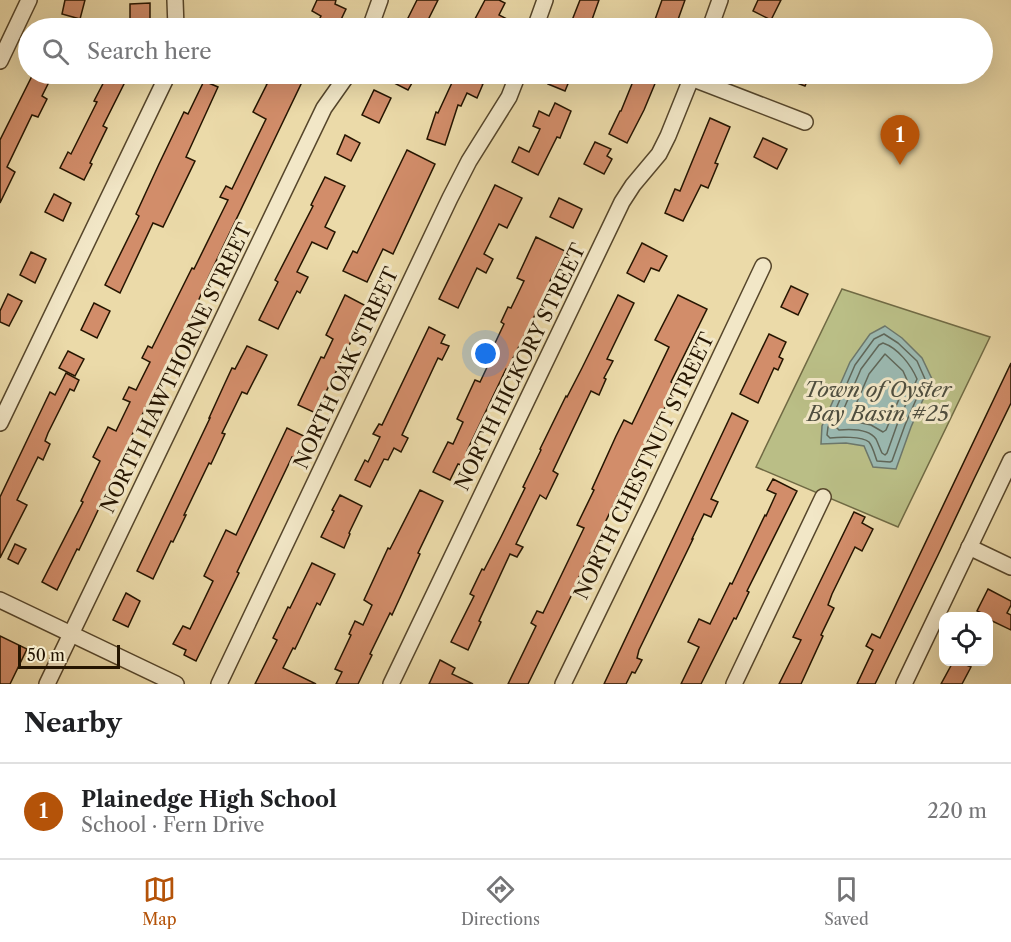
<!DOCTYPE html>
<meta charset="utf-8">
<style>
body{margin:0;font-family:"Libre Caslon Text",serif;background:#f2f2f2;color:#202124}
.controls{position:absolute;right:18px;bottom:18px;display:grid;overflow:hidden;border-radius:12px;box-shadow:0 6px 24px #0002}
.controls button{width:54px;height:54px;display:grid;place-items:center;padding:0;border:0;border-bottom:2px solid #e0e0e0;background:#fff;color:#202124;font:30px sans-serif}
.scale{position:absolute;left:18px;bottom:15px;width:102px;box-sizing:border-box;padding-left:6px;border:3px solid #251501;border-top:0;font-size:16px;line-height:21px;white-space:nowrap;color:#251501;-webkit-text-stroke:4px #f2e7c7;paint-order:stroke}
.you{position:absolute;left:486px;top:354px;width:21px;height:21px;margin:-15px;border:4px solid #fff;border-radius:50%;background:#1a73e8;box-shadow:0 0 0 9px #1a73e833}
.badge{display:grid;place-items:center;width:39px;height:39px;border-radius:50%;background:#b45309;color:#fff;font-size:20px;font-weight:700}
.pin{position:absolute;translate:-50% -50px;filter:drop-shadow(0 2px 3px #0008)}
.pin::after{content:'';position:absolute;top:32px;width:21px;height:18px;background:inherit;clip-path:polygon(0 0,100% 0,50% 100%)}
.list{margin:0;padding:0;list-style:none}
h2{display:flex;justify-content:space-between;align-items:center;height:78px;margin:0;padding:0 24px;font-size:26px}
h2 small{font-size:20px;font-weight:400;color:#757577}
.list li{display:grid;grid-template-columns:39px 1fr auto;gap:18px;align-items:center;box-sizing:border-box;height:96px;padding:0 24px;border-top:2px solid #e0e0e0}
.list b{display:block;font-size:22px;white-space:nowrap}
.list p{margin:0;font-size:20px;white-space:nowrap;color:#757577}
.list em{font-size:20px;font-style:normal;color:#757577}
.icon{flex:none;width:33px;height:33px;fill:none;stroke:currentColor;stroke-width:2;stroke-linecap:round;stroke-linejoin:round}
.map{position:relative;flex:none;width:1011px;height:684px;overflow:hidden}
.search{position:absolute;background:#fff;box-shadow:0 6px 24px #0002;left:18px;right:18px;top:18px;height:66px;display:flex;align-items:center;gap:15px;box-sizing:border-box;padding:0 21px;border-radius:33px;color:#757577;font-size:22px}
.sheet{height:174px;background:#fff}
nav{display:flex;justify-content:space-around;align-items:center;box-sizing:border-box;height:84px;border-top:2px solid #e0e0e0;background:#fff;font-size:16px;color:#757577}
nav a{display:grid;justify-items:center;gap:3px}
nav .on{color:#b45309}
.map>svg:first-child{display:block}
.green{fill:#babe86;stroke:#706a44;stroke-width:1.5}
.water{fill:#9bb9b1;stroke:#6c776b;stroke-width:1.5}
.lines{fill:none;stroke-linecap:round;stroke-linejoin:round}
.shore{stroke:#606759;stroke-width:1.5}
.building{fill:#d28d6a;stroke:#251501;stroke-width:1.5}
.street-casing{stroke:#56462b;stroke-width:18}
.street{stroke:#f2e7c7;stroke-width:15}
.labels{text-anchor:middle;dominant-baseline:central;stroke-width:6;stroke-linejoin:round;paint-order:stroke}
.street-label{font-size:20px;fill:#251501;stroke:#f2e7c7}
.water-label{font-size:21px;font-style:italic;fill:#4e4e3f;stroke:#f2e7c7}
</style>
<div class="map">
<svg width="1011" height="684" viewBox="0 0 1011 684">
<rect width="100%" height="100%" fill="#ebdaa9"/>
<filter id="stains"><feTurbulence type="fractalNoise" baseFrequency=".00333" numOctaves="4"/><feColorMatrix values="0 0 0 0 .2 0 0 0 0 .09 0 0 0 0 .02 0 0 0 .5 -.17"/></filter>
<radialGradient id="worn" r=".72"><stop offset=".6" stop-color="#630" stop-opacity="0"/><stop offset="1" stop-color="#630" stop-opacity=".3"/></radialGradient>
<path class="green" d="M842,289L990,337L898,527L756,467Z"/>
<path class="water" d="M885,326L902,338L922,358L932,379L911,427L896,469L873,467L864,446L846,443L821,444L822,426L850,362L870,334Z"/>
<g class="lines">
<g class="shore">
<path d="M884,334L898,343L917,361L925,379L905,425L892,461L890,462L877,461C875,456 873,447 869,442C862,436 839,437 830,438L827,435L828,427L855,365L874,339Z"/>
<path d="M883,343C898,348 911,365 917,379L898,422L887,453L885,455L882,453C880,449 878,443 876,439C869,429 850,429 839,430L836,427L861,369L879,345Z"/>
<path d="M885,354L903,371L907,380L886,430L883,432L871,425L852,421L850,418L869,374Z"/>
</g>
</g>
<g class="building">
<path d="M65,0H85L80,19L62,14Z"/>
<path d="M317,0H336L335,4L346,9L337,28H315L321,16L312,11Z"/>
<path d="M417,0H438L424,28H403Z"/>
<path d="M485,0H499L505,3L499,15L509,20L504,28H495L475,19Z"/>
<path d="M580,0H599L589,28H569Z"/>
<path d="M662,0H685L675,28H652Z"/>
<path d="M758,0H781L771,20L753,11Z"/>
<path d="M150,3V28H130V4Z"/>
<path d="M33,74H53L42,96L47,99L38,117L32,115L7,167L15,172L0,203V140Z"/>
<path d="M108,74H129L103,126L107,128L90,163L92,164L84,180L60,168L68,152L71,154L97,102L94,101Z"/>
<path d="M270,74H292L291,76L302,82L209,276L191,318L131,437L132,438L92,523L79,550L77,549L57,590L42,582L83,502L81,501L100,461L93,457L108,427L116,431L130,402L123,399L129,387L136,390L150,362L142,358L148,346L152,348L192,268L194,269L228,200L220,197L226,186L232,189L266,119L253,112L267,84L265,83Z"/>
<path d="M396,74H417L408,90L392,82Z"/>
<path d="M456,74H461L483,84L477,98L467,93L461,106L458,105L445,145L427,139L436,112L438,113Z"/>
<path d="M552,74H572L565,91L548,84Z"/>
<path d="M636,74H659L644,110L627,143L609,134L620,111H621Z"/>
<path d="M773,74H810L805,86Z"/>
<path d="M204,81L218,87L186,157L195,161L163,227L153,223L120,293L105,285L139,216L136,214L159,164L184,112L188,114Z"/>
<path d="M374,90L391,98L379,123L362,115Z"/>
<path d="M555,103L571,111L560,138L557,137L538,175L512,162L519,147L529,152L540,129L533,126L539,111L549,116Z"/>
<path d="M710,118L730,127L715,163L718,164L708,188L701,185L683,221L665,213L675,189L680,191Z"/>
<path d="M345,135L360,143L351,161L337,154Z"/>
<path d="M763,138L787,149L777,169L754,157Z"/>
<path d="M595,142L611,149L607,156L612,159L604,174L584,164Z"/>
<path d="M407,150L435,164L393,254L383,249L367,282L343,271L353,251L357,253Z"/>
<path d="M325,177L345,186L325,227L335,232L327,249L312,242L297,272L308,277L300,293L297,291L278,329L259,320L278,282L275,280L313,206L311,205Z"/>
<path d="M495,185L522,198L507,228L499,224L484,254L493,259L486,273L477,268L458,308L439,299Z"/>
<path d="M54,194L71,203L63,221L45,212Z"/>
<path d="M559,198L582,209L573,228L550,217Z"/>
<path d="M536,237L565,251L550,281L555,284L546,302L542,301L507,370L506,369L467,451L471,453L464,466L458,464L450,480L433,472L448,442L453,444L463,422L457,419L475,380L480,382L490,361L487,360L504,324L501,322L508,307L511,308L524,281L517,278Z"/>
<path d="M642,243L667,256L659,271L651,268L644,282L627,273Z"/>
<path d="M31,252L46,259L35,283L20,275Z"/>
<path d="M791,286L808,294L798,315L781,307Z"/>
<path d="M8,294L22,301L9,326L0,322V311Z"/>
<path d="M345,295L368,307L323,398L327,400L320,415L298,405L321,357L324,358L333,339L326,335Z"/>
<path d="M618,295L634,303L607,359L613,361L604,378L606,379L599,395L591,391L553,471L558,474L546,499L540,495L516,544L523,547L517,557L510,554L479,621L481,622L468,650L451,642L474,596L470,594L482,569L484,570L501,537L525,488L523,487L541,450L540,449L566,396L567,397L582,368Z"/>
<path d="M678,295L707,309L671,382L675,384L668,398L669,399L630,479L627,477L578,579L579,580L528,684H508L536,626L531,623L537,611L543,613L584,528L577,525L594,490L592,489L616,436L624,420L632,424L669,347L655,340Z"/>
<path d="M94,303L110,311L97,338L81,330Z"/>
<path d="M429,327L445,335L441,343L449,346L442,360L438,358L402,435L408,438L401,452L394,448L388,460L384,459L370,487L355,480L365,460L368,462L380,437L373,434L379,424L382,425Z"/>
<path d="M769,334L786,342L779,357L783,359L778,370L774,368L758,403L740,394Z"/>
<path d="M247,346L267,355L247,394L242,392L222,433L225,434L211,464L209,463L184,515H186L173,542L171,541L153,579L137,571L210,418H209L225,383L232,368L235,369Z"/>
<path d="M68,351L84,359L75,376L59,368Z"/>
<path d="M1011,363V403L975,477L938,555L875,684H857L873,650L866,646L872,634L880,638Z"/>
<path d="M66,373L79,380L74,391L70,389L48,433L45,441L50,444L43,460L38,457L17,500L27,505L0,558V497L50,392L55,395Z"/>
<path d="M732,413L748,421L711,499L718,502L711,517L704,514L692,539H693L639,650L637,658L642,660L635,673L632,672L626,684H604Z"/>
<path d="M287,428L306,437L296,459L292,457L237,572L239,573L196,661L184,655L186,650L173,644L183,626L190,629L213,581L204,576L226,530L236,535Z"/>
<path d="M773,479L797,491L747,591L749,592L736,619L734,618L701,684H681L699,647L688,642L699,619L710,624L730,583L732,584L765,515L766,516L776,494L767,490Z"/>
<path d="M420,490L443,501L418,553L420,554L392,615L390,613L370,654L372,655L358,684H336L342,672L335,669L351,635L349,634L355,621L363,625L372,605L364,600L388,548L390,549Z"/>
<path d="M340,495L362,506L349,533L350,534L344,548L321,537L334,511L332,510Z"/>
<path d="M854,512L865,517L862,523L873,529L862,551L855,547L832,594L828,605L834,608L821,635L823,636L801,684H779L801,640L793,637Z"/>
<path d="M15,544L26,549L18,564L8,559Z"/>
<path d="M312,563L335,574L320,605L317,603L295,649L293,648L283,668L316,684H255L277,640L273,638L288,607L290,608Z"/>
<path d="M988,589L1011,601V605L1007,613L1011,615V630L988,619V616L977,611Z"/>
<path d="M126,593L140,601L128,627L113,620Z"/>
<path d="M0,636L27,649L10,684H0Z"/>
<path d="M440,660L455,668L452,674L473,684H429Z"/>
<path d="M953,662H959L971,667L962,684H941Z"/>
</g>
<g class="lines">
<g class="street-casing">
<g id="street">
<path d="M175,0L176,28"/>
<path d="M370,28L380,0"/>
<path d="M535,28L545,0"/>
<path d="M710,28L720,0"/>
<path d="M0,61L29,0"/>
<path d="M691,78L805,122"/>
<path d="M0,423L168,74"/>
<path d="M969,547L1011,567"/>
<path d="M0,600L176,684"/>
<path d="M47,684L324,108L348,74"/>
<path d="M219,684L450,198L469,161L509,97L518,74"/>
<path d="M391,684L622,202L633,185L659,154L668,136L693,74"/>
<path d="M563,684L650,505L763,266"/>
<path d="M734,684L823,497"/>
<path d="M904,684L1011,460"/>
</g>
</g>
<use href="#street" class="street"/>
</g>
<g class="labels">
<g class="street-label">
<text transform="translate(520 367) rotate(-64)">NORTH HICKORY STREET</text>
<text transform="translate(176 368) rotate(-64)">NORTH HAWTHORNE STREET</text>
<text transform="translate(346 368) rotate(-65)">NORTH OAK STREET</text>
<text transform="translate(644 466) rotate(-64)">NORTH CHESTNUT STREET</text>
</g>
<g class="water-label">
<text x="878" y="389">Town of Oyster<tspan x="878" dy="24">Bay Basin #25</tspan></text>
</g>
</g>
<rect width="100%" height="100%" filter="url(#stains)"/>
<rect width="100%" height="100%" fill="url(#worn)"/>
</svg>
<div class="controls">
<button><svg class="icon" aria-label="locate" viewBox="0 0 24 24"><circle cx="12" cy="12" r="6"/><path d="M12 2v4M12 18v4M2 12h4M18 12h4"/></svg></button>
</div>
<div class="scale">50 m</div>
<div class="you"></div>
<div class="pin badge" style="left:900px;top:165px">1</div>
<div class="search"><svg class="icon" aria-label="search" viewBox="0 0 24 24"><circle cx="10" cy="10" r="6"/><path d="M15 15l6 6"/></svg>Search here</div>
</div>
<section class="sheet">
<h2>Nearby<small></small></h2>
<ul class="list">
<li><span class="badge">1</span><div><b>Plainedge High School</b><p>School · Fern Drive</p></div><em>220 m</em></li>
</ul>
</section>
<nav>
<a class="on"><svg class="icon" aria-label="map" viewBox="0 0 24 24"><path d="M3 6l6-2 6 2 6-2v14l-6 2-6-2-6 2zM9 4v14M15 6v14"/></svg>Map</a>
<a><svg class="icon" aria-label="directions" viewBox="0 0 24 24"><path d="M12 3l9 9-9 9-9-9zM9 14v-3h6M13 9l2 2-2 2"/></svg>Directions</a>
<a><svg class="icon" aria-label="saved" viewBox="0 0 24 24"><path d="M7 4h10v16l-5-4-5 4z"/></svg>Saved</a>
</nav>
